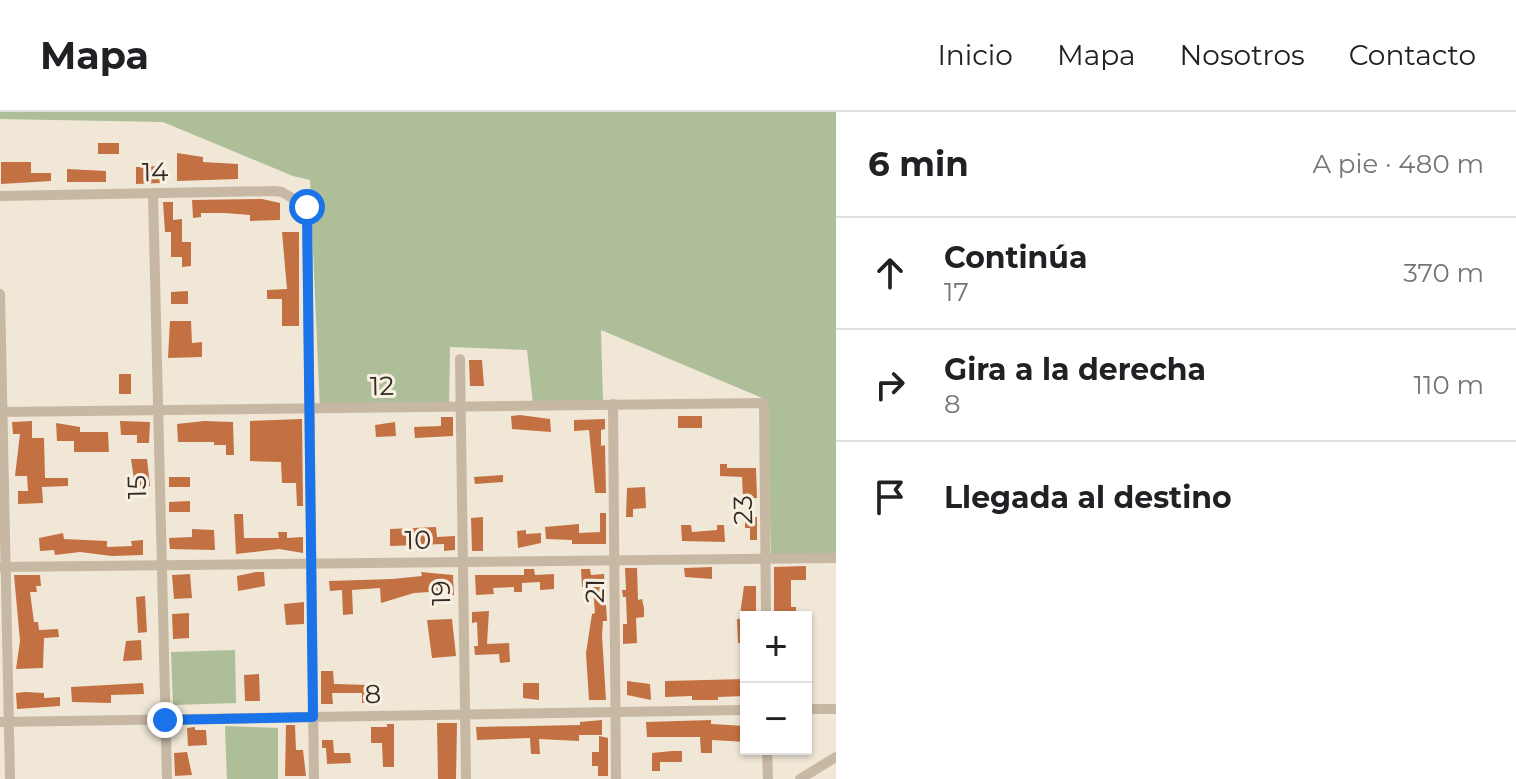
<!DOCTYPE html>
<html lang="es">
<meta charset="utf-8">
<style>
body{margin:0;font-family:Montserrat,sans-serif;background:#f6f6f6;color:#202124}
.controls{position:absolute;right:24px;bottom:24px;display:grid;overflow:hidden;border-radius:0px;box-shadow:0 2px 6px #0004}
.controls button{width:72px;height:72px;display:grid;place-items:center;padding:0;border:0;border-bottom:2px solid #e0e0e0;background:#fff;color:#202124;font:40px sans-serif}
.stop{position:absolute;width:24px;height:24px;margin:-18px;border:6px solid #1a73e8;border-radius:50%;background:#fff}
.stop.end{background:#1a73e8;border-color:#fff;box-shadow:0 2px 8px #0008}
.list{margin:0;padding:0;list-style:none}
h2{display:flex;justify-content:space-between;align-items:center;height:104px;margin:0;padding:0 32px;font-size:34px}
h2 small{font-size:26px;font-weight:400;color:#757577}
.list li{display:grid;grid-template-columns:52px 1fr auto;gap:24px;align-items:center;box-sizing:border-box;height:112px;padding:0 32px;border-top:2px solid #e0e0e0}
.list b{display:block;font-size:30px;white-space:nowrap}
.list p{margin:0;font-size:26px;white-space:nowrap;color:#757577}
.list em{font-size:26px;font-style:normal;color:#757577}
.icon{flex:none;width:44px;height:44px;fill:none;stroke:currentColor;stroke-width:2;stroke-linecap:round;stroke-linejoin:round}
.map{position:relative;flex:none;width:836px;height:667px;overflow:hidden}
header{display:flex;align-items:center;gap:48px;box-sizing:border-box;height:112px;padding:0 40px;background:#fff;border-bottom:2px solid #e0e0e0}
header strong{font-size:38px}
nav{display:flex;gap:44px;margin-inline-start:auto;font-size:28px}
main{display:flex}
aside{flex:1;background:#fff}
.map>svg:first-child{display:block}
.green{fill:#adbe98}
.building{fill:#c37143}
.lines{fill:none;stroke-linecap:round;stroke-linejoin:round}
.minor{stroke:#c7b8a4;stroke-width:10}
.route{stroke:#1a73e8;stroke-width:10}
.labels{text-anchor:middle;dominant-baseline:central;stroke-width:6;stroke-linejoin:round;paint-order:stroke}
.street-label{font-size:26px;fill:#332b25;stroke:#f8f1e3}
</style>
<header>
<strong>Mapa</strong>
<nav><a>Inicio</a><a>Mapa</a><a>Nosotros</a><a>Contacto</a></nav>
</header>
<main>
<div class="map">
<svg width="836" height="667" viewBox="0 0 836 667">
<rect width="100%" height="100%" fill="#f0e7d7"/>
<g class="green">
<path d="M0,0H836V444H771L767,288L601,218L603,291L533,292L527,238L450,235L449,295L320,298L310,68L293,64L163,10L0,7Z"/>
<path d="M235,538L236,591L173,593L171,540Z"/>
<path d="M225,614L278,616V667H227Z"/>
</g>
<g class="building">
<rect x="98" y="31" width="21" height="11"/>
<path d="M177,41L203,45V50L238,52V67L177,69Z"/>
<path d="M1,50H31V61H51V69L1,72Z"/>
<path d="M159,54L160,71L136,72V55Z"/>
<path d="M67,57L106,59V70H67Z"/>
<path d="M262,87L280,91V108L250,109V103L225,101H201V105L193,106L192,88Z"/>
<path d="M163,90H173V108L182,107V130H191V154L182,155V145H171V120H165Z"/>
<path d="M282,120H299V214H282V187H267V178L287,177Z"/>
<path d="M188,179V192H171V180Z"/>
<path d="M170,209H191L192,231L202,230V245L168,246Z"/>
<path d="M469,248H482L484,274H470Z"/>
<rect x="119" y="262" width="12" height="20"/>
<path d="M520,303L550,307L551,320L512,317L511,304Z"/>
<rect x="678" y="304" width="24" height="12"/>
<path d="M441,305H453V324L415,326L414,315L441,314Z"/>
<path d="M302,307L303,394H297L296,371H282L281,350L250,349V309Z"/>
<path d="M605,307V317L601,318V334L605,333L606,381H595L589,318L574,319V308Z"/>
<path d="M32,309V326H44L45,366H68V374L42,375L43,391L18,392V379H28L27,364H15L20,322H13L12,310Z"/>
<path d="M120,309L150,310L149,331H137V323H121Z"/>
<path d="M204,309L233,310L234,343H226V333H214V330H178L177,312Z"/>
<path d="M395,310L396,324L376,325L375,313Z"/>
<path d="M56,311L80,315V320H108L109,340H74V329H57Z"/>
<path d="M131,347H147L150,374H135Z"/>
<path d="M720,352H727V356H756L757,386H743L742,365L720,364Z"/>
<path d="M503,363V370L475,372L474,365Z"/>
<rect x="169" y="365" width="21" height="10"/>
<path d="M645,375L646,396L633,397V405H626L627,376Z"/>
<path d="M190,389V400H169V390Z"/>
<path d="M600,401H606V432H572V428L546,427L545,415L579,412V421L600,420Z"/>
<path d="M234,402H243L244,426H279L278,420H287V426L303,425V441L279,437L236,442Z"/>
<path d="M483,405V439H472L471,406Z"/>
<path d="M757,405V428H750V416H745V406Z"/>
<path d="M681,413H691L692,420L717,418V413H724L725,430L682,429Z"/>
<path d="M436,415L437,425L455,424V438L444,439V432L390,434V417Z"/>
<path d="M192,417L214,418L215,438L170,437L169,426L192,425Z"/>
<path d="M526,418V422L541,421V431L518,436L517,419Z"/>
<path d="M63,421L64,427L107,429V435L132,434L131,429L143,428V443L112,444L80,440L55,443L54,438L40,439L39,426Z"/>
<path d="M806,454V468H791V495H796V504L774,505V455Z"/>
<path d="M712,455V467L685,465L684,456Z"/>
<path d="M625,456H637L638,488L642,487L644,496V505L636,506L637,531L623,532V512H627L626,485H623L622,478H626Z"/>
<path d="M524,457H534L535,463L554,462V477L540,478V470L522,471V480H514V475L493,476L494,482L476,483L475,463H524Z"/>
<path d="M581,457H590L591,463L604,462L607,509H603L602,523L606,588H589L586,541L592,502L595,501L593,475H582Z"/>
<path d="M256,460H264L265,474L238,479L237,464Z"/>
<path d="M421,460L453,463L454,483H446L445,479L414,481L381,491L380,476L352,478L353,502L343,503L342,478L330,479L329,469L392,467L422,464Z"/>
<path d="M190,462L192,486L174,487L172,463Z"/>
<path d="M14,463H40L41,474H36L37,480H30L34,510H38L39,518L58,517L59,525L44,526L43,556L16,557L20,529Z"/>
<path d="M744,474H756V503H740Z"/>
<path d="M145,484L147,520L138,521L136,485Z"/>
<path d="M304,490V512L286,513L284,492Z"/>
<path d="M489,499L487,532L509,531L510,550L500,551L499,542L475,543L474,534H478L477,510L472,511V500Z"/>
<path d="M189,501V526L173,527L172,502Z"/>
<path d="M452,507L456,544L432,546L427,508Z"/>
<path d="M737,507H746V531H738Z"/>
<path d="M141,528L142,548L123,549L126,529Z"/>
<path d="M321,559H333L334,572L369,573V591H362V581H332L333,592H321Z"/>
<path d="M259,562L260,589H245L244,563Z"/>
<path d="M746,567V584L718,585V588H692V584L665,585V569Z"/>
<path d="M627,569L650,572L651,588L627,583Z"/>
<path d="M143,571L144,582L111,583V591L72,590L71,575Z"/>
<path d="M523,571H539V588L523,586Z"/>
<path d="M25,580L44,581V586L60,585V594L17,597L16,581Z"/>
<path d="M602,608V623H579V629L539,627L540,642H531L530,626L477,628L476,615L580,613V610Z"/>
<path d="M711,608V612L746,614V630L712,628V641H701L700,625H647L646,610Z"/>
<path d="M437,611H457L456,667H438Z"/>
<path d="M387,612H394V655H383L382,631H371V615H387Z"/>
<path d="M286,613H295L296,638H303L306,664H285Z"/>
<path d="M195,615V618H206L207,633L188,634L187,616Z"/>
<path d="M599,624L608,626V664H598V654H592V640H599Z"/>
<path d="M322,628H333L334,641H350L351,651L327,652L326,636H322Z"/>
<path d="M672,639H682V650H660V659H652V641Z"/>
<path d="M187,640L192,663L175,664L174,641Z"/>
</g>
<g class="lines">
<g class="minor">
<path d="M153,82L167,667"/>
<path d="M0,84L275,79L282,80L307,95L314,667"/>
<path d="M0,182L10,667"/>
<path d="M460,247L466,667"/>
<path d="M613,292L616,667"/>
<path d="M0,300L764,291L766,505"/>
<path d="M0,455L836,446"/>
<path d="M806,597H836"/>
<path d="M0,610L746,598"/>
<path d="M767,637L768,667"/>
<path d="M800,667L836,645"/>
</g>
</g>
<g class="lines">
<path class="route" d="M165,608L313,605L307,95"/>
</g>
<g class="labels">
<g class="street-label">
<text transform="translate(155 60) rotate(-1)">14</text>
<text transform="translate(382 274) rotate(-1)">12</text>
<text transform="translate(137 375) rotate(-91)">15</text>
<text transform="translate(743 398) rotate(-91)">23</text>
<text transform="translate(418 428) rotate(-1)">10</text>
<text transform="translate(595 479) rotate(-89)">21</text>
<text transform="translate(441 481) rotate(-91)">19</text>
<text transform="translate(373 582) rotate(-1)">8</text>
</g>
</g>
</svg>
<div class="controls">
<button>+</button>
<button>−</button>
</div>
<div class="stop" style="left:307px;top:95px"></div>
<div class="stop end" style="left:165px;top:608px"></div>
</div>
<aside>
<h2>6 min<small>A pie · 480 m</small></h2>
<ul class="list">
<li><svg class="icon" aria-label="ahead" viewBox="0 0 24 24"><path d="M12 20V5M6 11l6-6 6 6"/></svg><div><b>Continúa</b><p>17</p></div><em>370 m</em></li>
<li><svg class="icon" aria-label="right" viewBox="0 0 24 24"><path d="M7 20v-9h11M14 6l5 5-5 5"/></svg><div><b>Gira a la derecha</b><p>8</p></div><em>110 m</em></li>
<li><svg class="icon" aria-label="arrive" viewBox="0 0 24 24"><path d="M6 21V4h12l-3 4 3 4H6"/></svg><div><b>Llegada al destino</b></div></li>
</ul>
</aside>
</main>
